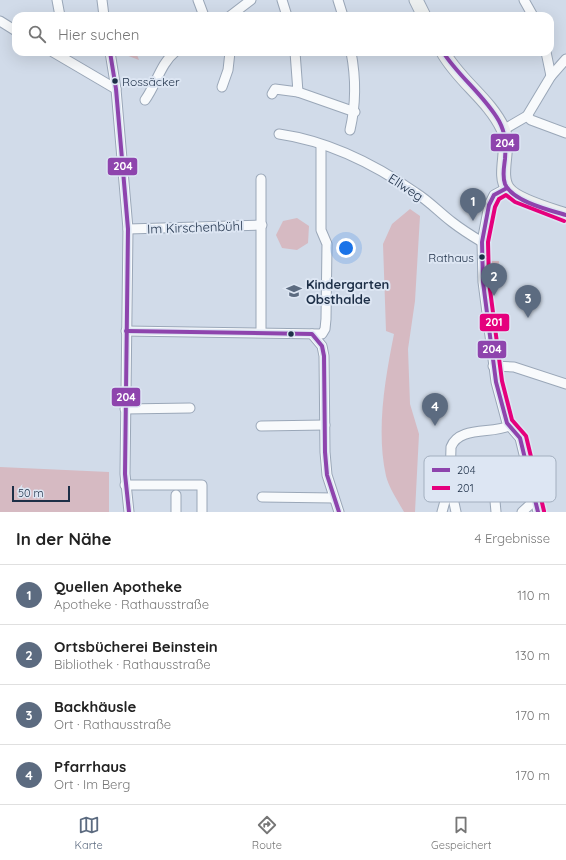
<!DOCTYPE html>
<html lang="de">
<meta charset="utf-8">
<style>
body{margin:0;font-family:Quicksand,sans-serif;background:#f6f6f6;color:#222}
.scale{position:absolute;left:12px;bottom:10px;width:58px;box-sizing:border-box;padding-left:4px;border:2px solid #1d2f47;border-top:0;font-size:11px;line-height:14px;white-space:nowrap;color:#1d2f47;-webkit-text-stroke:3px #dde6f3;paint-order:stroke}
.you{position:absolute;left:346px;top:248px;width:14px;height:14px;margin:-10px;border:3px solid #fff;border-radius:50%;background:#1a73e8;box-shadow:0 0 0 6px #1a73e833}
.badge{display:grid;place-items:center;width:26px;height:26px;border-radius:50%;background:#5c6b80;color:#fff;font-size:13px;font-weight:700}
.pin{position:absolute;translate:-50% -33px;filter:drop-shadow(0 1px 2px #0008)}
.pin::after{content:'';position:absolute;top:21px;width:14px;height:12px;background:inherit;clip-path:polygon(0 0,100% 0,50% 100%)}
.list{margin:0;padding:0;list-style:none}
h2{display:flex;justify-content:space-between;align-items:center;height:52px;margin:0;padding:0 16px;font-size:17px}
h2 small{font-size:13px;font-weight:400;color:#767676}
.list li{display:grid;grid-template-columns:26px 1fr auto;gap:12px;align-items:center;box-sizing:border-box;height:60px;padding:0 16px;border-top:1px solid #e0e0e0}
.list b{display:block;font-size:15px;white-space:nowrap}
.list p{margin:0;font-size:13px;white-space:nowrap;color:#767676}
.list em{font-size:13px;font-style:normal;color:#767676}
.icon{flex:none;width:22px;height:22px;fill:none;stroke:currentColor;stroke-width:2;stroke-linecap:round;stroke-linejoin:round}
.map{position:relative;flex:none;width:566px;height:512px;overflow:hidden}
.search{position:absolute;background:#fff;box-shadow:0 4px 16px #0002;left:12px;right:12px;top:12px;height:44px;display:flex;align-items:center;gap:10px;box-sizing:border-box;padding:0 14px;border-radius:12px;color:#767676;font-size:15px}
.sheet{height:292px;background:#fff}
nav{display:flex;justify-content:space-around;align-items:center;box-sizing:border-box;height:56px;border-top:1px solid #e0e0e0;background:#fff;font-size:11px;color:#767676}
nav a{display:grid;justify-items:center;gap:2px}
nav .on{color:#5c6b80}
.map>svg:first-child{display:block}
.green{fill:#d6bac2}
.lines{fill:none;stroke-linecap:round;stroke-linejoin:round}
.street-casing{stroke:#9aa7b8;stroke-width:11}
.secondary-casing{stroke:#9aa7b8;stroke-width:15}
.street{stroke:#f8fafc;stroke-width:9}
.secondary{stroke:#ecefef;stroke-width:13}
.bus-1-casing{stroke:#dde6f3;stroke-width:7}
.bus-2-casing{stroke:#dde6f3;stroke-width:7}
.bus-1{stroke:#8e44ad;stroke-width:4}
.bus-2{stroke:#e5007d;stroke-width:4}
.bus-dot{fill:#1d2f47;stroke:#dde6f3;stroke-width:1.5}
.labels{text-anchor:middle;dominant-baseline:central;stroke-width:4;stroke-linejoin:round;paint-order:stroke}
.bus-label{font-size:12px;fill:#1d2f47;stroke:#dde6f3;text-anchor:start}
.street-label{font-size:13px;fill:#1d2f47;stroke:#dde6f3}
.poi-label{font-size:13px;font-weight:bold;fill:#1d2f47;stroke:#dde6f3;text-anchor:start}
.key{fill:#dde6f3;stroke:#a3afbf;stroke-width:1}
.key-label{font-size:11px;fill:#1d2f47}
.line-badge{stroke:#dde6f3;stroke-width:1.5}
.badge-label{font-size:11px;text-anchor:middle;font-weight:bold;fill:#fff}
</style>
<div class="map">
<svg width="566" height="512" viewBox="0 0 566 512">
<rect width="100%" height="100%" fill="#d1dbe9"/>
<g class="green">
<path d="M118,52H136L139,60Z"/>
<path d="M410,209L420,216L415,301L408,349L410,404L419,434L415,512H404C398,501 389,488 386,476C376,431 385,379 394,334L386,331L383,244L392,224Z"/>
<path d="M297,218L309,226L308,243L297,250L282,248L276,235L283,221Z"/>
<path d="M485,261H499L498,284L487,285Z"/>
<path d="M0,467L109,472V512H0Z"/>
</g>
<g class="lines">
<g class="street-casing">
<g id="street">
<path d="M57,0L60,16"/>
<path d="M102,0L104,16"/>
<path d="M198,0L204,16"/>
<path d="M282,0L287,16"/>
<path d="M338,0L343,16"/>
<path d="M524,0L533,16"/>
<path d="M230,16L251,0"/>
<path d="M0,21L16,31"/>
<path d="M53,52L116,89"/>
<path d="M110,52L116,89L128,229L125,474L129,512"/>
<path d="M546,52L551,76"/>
<path d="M222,87L228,70L230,52"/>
<path d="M298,92L355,112"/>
<path d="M272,94L275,89L298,92L295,52"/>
<path d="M145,100C156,85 161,63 175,52"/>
<path d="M527,116L531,120L566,133"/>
<path d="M350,130C356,104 356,78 351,52"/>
<path d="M503,130L527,116L551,76L566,59"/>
<path d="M279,134C328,141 376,165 416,193C429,201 440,213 452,222C461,229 472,236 482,242"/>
<path d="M261,179V332"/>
<path d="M507,188L494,195L489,205L482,242L483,282L496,382L507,423L520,438L538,512"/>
<path d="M128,229L262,225"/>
<path d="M126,331L322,334L325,329L326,319L327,244L321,230V145"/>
<path d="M312,334L322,346L324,356L325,452L327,475L339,512"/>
<path d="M493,366L514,367L566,384"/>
<path d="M125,409L190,408"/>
<path d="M261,426L325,425"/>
<path d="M450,484L456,512"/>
<path d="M125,485H202V512"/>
<path d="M262,497L334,498"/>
<path d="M176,512V495"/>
<path d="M442,512L450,483L451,447C459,426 492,434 509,426"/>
<path d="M496,512L495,501L496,483H501"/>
<path d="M522,512L535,500"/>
</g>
</g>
<g class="secondary-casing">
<g id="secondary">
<path d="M416,0L424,16"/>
<path d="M443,52C459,81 489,99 503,129C511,147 497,175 508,189C517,201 551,210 566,215"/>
</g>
</g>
<use href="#street" class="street"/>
<use href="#secondary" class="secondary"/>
<g class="bus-1-casing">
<g id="bus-1">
<path d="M110,52L116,89L128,229L125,474L129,512"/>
<path d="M443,52C459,77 484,95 499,121C506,134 506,145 505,159C504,167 502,176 505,184C512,201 549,210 566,215"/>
<path d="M507,188L494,195L489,205L482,242L483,282L496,382L507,423L520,438L538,512"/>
<path d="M126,331L312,334L322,346L324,356L325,452L327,475L339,512"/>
</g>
</g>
<g class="bus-2-casing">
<path id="bus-2" d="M544,511L526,436L512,420L502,381L489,282L488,242L495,207L499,199L506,195L515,202L564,221"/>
</g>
<use href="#bus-1" class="bus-1"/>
<use href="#bus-2" class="bus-2"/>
</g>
<defs>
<g id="school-bare" transform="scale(1.2)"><path d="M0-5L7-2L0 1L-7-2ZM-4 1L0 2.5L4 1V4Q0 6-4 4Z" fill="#5c6b80" stroke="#dde6f3" stroke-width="2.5" paint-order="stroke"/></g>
</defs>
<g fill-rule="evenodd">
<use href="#school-bare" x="294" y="291"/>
</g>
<g class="bus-dot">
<circle cx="115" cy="81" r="3.5"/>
<circle cx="482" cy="257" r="3.5"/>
<circle cx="291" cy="334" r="3.5"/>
</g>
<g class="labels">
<g class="bus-label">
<text x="122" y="81">Rossäcker</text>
<text x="474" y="257" text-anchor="end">Rathaus</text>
</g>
<g class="street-label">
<text transform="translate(406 187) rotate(33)">Ellweg</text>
<text transform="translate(195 227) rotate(-2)">Im Kirschenbühl</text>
</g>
<g class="poi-label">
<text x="306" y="284">Kindergarten<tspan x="306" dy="15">Obsthalde</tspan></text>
</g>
</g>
<rect x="424" y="456" width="132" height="46" rx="6" class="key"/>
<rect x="432" y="468" width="18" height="4" fill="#8e44ad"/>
<rect x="432" y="486" width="18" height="4" fill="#e5007d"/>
<g class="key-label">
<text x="457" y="474">204</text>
<text x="457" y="492">201</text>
</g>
<g class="line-badge">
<rect x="490" y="133" width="30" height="19" rx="4" fill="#8e44ad"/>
<rect x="107" y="157" width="31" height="19" rx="4" fill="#8e44ad"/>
<rect x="479" y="313" width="31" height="19" rx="4" fill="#e5007d"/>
<rect x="477" y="340" width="30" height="19" rx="4" fill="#8e44ad"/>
<rect x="111" y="387" width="30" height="20" rx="4" fill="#8e44ad"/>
</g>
<g class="badge-label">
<text x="505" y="147">204</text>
<text x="123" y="170">204</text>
<text x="494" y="326">201</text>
<text x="492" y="353">204</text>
<text x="126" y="401">204</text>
</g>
</svg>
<div class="scale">50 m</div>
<div class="you"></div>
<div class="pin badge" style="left:473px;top:221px">1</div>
<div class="pin badge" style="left:494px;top:296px">2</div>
<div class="pin badge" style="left:528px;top:318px">3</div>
<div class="pin badge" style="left:435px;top:426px">4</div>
<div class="search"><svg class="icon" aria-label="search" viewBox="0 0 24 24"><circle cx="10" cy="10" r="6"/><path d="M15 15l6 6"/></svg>Hier suchen</div>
</div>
<section class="sheet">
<h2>In der Nähe<small>4 Ergebnisse</small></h2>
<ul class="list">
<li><span class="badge">1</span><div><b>Quellen Apotheke</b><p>Apotheke · Rathausstraße</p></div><em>110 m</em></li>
<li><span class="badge">2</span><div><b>Ortsbücherei Beinstein</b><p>Bibliothek · Rathausstraße</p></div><em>130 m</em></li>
<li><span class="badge">3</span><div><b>Backhäusle</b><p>Ort · Rathausstraße</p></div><em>170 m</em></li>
<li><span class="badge">4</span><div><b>Pfarrhaus</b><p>Ort · Im Berg</p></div><em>170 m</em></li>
</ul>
</section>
<nav>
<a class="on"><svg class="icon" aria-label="map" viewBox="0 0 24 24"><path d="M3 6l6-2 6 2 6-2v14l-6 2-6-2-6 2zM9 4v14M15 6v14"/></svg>Karte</a>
<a><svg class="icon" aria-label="directions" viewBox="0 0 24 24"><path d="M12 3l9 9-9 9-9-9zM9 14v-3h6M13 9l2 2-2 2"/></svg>Route</a>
<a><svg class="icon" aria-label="saved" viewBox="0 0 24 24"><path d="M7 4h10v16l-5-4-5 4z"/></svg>Gespeichert</a>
</nav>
